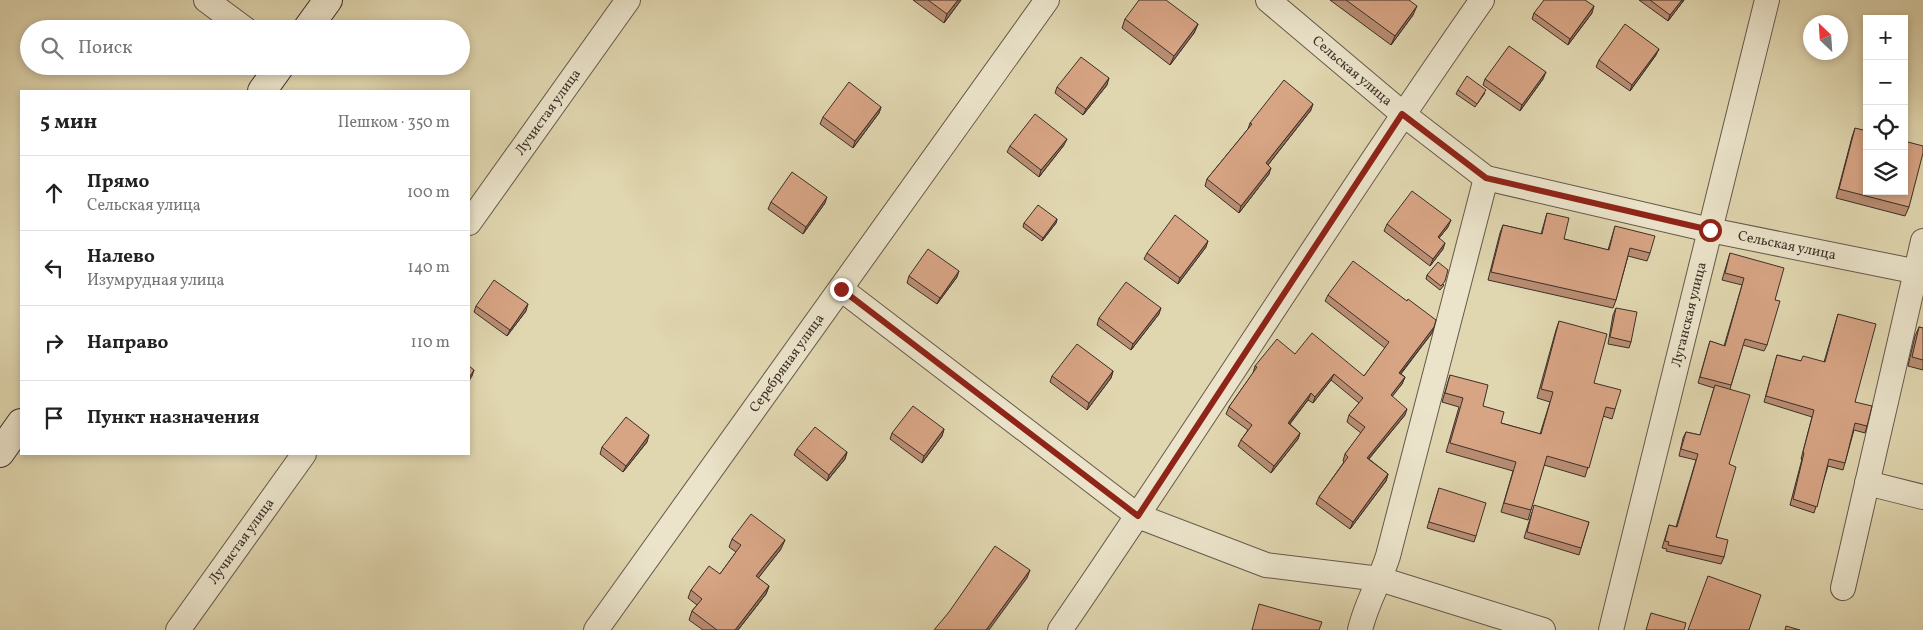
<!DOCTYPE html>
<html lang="ru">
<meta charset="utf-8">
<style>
body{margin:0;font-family:Vollkorn,serif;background:#f6f6f6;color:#222}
.controls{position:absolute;right:15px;top:15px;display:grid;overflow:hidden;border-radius:0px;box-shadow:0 2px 8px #0003}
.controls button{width:45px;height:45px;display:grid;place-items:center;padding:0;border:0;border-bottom:1px solid #e0e0e0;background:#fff;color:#222;font:25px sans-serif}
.compass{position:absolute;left:1803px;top:15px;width:45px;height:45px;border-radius:50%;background:#fff;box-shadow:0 2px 8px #0003;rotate:335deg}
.stop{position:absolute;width:15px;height:15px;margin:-11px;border:4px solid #8f2418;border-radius:50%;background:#fff}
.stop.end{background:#8f2418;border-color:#fff;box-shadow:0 1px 5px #0008}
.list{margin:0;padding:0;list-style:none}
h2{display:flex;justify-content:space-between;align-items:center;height:65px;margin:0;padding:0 20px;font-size:21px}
h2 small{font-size:16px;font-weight:400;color:#767676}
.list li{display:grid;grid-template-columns:32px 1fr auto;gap:15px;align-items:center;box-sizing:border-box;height:75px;padding:0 20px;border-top:1px solid #e0e0e0}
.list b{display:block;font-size:19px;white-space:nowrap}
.list p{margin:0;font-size:16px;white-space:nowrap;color:#767676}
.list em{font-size:16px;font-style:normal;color:#767676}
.icon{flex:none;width:28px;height:28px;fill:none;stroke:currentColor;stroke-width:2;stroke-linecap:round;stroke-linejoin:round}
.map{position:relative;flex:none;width:1923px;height:630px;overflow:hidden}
.search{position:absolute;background:#fff;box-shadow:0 2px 8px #0003;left:20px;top:20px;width:450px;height:55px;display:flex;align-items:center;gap:12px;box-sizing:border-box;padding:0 18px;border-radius:28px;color:#767676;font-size:19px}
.panel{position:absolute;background:#fff;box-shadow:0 2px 8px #0003;left:20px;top:90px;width:450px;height:365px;border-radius:0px}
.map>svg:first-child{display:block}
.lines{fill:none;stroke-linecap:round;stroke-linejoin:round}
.minor-casing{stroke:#65594a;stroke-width:26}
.secondary-casing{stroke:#3c2f29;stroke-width:30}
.minor{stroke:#ebe4cb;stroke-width:24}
.secondary{stroke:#ebe4cb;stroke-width:28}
.wall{fill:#b98d72;stroke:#3c2f29}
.shaded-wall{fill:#96735c;stroke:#3c2f29}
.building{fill:#d7a484;stroke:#3c2f29}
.route{stroke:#8f2418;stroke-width:6}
.labels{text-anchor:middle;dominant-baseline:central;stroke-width:4;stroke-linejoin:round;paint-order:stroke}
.street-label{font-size:14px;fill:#3c2f29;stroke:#ebe4cb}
</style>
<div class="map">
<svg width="1923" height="630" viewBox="0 0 1923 630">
<rect width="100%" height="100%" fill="#e0d6af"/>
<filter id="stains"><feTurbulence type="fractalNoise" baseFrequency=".004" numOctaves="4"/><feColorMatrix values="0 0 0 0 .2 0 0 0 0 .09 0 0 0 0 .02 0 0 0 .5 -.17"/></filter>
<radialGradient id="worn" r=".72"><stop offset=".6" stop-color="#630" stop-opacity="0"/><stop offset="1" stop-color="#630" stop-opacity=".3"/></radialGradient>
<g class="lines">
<g class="minor-casing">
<g id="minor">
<path d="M206,0L245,29"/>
<path id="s1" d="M1268,0L1403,114L1486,178L1710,230L1923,273"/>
<path id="s2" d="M469,223L628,0"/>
<path d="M841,289L1138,516L1266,565L1380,579L1543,630"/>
<path d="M1867,483L1923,497"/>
<path d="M1843,588L1923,241"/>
<path id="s3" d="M178,630L304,454"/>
<path id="s4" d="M596,630L1047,0"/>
<path d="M1060,630C1203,422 1337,207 1482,0"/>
<path d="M1360,630C1366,604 1380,581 1388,556L1486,178"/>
<path id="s5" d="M1611,630L1767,0"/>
</g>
</g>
<g class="secondary-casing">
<g id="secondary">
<path d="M307,29L328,0"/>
<path d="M262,91L280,66"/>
<path d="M0,453L21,423"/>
</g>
</g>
<use href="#minor" class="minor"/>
<use href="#secondary" class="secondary"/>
</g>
<g class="wall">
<path d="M913,0H961L944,23Z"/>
<path d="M1330,0H1409L1413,15L1391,45Z"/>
<path d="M1639,0H1684L1668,21Z"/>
<path d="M1534,13H1592L1568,45L1532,19Z"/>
<path d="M1125,19L1198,24L1194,33L1170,65L1122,28Z"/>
<path d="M1656,55L1630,91L1596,67L1599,60Z"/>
<path d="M1485,79H1543L1520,111L1483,85Z"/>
<path d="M1107,85L1083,115L1055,93L1057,87Z"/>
<path d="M1458,90L1485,93L1475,107L1456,94Z"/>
<path d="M881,107L879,113L853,148L820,124L823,117Z"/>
<path d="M1311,110L1268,165L1269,174L1239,213L1205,186L1207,179L1248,129L1250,123Z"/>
<path d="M1855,128L1909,207L1905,216L1836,198L1852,137Z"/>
<path d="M1064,145L1039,177L1007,152L1010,146Z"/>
<path d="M771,202L825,203L803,234L768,209Z"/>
<path d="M1547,213L1564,239L1608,250L1615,226L1650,253L1647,261L1628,256L1616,300L1613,308L1488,280L1500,233L1503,225L1541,234Z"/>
<path d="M1057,219L1056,223L1042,241L1023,227L1024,223Z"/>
<path d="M1387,224L1448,227L1439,238L1443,249L1430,266L1384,231Z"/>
<path d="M1206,247L1178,284L1144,259L1147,253Z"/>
<path d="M1730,253L1775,300L1767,345L1764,351L1743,345L1730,389L1729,464L1716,537L1724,557L1721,564L1666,551L1667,549L1662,548L1669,525L1676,527L1696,460L1679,456L1683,438L1686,432L1700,435L1714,388L1698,383L1710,341L1724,346L1742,285L1722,280Z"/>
<path d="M1427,275L1444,285L1440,290L1426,279Z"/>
<path d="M909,276L957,277L937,304L907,283Z"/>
<path d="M1328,295L1432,333L1401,374L1405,377L1402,384L1392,396L1405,415L1369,459L1388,474L1386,481L1350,529L1316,504L1319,497L1344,462L1343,461L1345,454L1361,433L1347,422L1349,415L1359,403L1331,380L1313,403L1308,400L1290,424L1300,433L1298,439L1271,473L1238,446L1241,440L1248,430L1226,414L1229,407L1253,373L1255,366L1295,354L1364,376L1385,348L1325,301Z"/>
<path d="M476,306L526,311L507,336L474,312Z"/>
<path d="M1616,308L1631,342L1629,348L1608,344L1613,315Z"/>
<path d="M1159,314L1131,350L1097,325L1099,318Z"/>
<path d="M1838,314L1855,402L1867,426L1865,433L1854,430L1843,470L1828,466L1814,513L1790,505L1802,459H1801L1812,417L1764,402L1777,355L1801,361L1824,362Z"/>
<path d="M1559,321L1594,383L1615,409L1612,419L1603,416L1585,477L1544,465L1528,520L1501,512L1513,471L1446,452L1459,407L1442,402L1450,375L1501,423L1540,434L1550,402L1537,398L1556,330Z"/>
<path d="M1919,327L1923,328V370L1908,366L1915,336Z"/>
<path d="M1113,371L1111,378L1087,410L1050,382L1052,376Z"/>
<path d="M944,429L942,436L922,463L890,439L892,433Z"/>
<path d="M647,442L623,472L600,454L602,447Z"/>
<path d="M797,449L847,452L845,459L827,481L794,455Z"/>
<path d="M1439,488L1476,536L1474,542L1427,528Z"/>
<path d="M1532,512L1589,522L1579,555L1524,538Z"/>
<path d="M732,539L781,549L758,578L769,586L766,594L738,630H703L689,620L692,611L697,605L688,598L691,590L720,574L736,552L729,547Z"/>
</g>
<g class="shaded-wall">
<path d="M958,0H961L944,23L947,14Z"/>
<path d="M1682,0H1684L1668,21L1670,15Z"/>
<path d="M1417,6L1413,15L1391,45L1395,36Z"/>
<path d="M1594,6L1592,13L1568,45L1570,39Z"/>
<path d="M1198,24L1194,33L1170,65L1174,56Z"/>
<path d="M1659,49L1656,55L1630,91L1632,85Z"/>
<path d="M1546,72L1543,79L1520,111L1522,105Z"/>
<path d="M1109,78L1107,85L1083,115L1086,109Z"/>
<path d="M1313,104L1311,110L1264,170L1266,163Z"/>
<path d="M881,107L879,113L853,148L855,141Z"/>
<path d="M1067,139L1064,145L1039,177L1041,170Z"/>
<path d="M1271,168L1269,174L1239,213L1241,206Z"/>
<path d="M827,197L825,203L803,234L806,227Z"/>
<path d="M1057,219L1056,223L1042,241L1043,238Z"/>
<path d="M1451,220L1448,227L1435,243L1438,237Z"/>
<path d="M1208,241L1206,247L1178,284L1180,278Z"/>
<path d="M1445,243L1443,249L1430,266L1433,259Z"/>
<path d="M959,271L957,277L937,304L940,298Z"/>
<path d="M528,304L526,311L507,336L510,330Z"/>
<path d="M1161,308L1159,314L1131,350L1133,344Z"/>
<path d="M1434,327L1432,333L1396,379L1399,373Z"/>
<path d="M474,370L472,376L469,381V378Z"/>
<path d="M1113,371L1111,378L1087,410L1089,403Z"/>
<path d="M1334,374L1331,380L1313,403L1315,397Z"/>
<path d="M1405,377L1402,384L1388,402L1391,395Z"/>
<path d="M1311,393L1308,400L1285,429L1288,423Z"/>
<path d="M1407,409L1405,415L1364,464L1367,458Z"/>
<path d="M944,429L942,436L922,463L924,456Z"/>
<path d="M1300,433L1298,439L1271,473L1274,466Z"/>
<path d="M649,435L647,442L623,472L626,466Z"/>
<path d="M847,452L845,459L827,481L829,475Z"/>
<path d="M1388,474L1386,481L1350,529L1353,522Z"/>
<path d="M785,540L781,549L753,585L756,576Z"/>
<path d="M1030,570L1027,578L989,630H986Z"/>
<path d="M769,586L766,594L738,630H735Z"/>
</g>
<g class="building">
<path d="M928,0H958L947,14Z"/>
<path d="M1139,0H1166L1198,24L1174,56L1125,19Z"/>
<path d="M1346,0H1409L1417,6L1395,36Z"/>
<path d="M1544,0H1585L1594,6L1570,39L1534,13Z"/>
<path d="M1650,0H1682L1670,15Z"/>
<path d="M1625,24L1659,49L1632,85L1599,60Z"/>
<path d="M1509,46L1546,72L1522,105L1485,79Z"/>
<path d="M1081,57L1109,78L1086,109L1057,87Z"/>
<path d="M1467,76L1486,90L1477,104L1458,90Z"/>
<path d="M1284,80L1313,104L1266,163L1271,168L1241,206L1207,179L1252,124L1250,123Z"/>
<path d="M849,82L881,107L855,141L823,117Z"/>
<path d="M1035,114L1067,139L1041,170L1010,146Z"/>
<path d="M1855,128L1867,131V191H1904V141L1923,146V153L1909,207L1839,189Z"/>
<path d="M792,172L827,197L806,227L771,202Z"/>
<path d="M1412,191L1451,220L1438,237L1445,243L1433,259L1387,224Z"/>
<path d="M1038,205L1057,219L1043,238L1024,223Z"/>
<path d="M1547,213L1569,218L1564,239L1609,250L1615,226L1655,236L1650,253L1630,248L1616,300L1491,272L1503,225L1542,234Z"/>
<path d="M1175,215L1208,241L1180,278L1147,253Z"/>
<path d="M928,249L959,271L940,298L909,276Z"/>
<path d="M1730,253L1784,268L1775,300L1780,301L1767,345L1745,339L1731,385L1700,377L1710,341L1725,346L1744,278L1725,273Z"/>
<path d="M1353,261L1407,301L1408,299L1436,320L1434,327L1399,373L1405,377L1391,395L1407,409L1367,458L1388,474L1353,522L1319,497L1348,457L1345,454L1365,427L1349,415L1363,398L1334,374L1315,397L1311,393L1288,423L1300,433L1274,466L1241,440L1252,425L1229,407L1257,367L1255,366L1277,339L1295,354L1312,333L1364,376L1389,342L1328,295Z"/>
<path d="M1438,262L1448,270L1445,281L1441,286L1427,275Z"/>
<path d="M494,280L528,304L510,330L476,306Z"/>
<path d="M1126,282L1161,308L1133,344L1099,318Z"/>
<path d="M1616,308L1637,312L1631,342L1610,337Z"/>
<path d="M1838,314L1876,324L1855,402L1872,406L1867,426L1855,423L1845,463L1829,459L1817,507L1793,499L1804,453L1803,452L1814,410L1766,396L1777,355L1801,361L1803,356L1825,362Z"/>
<path d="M1559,321L1607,334L1594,383L1621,390L1615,409L1606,407L1589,468L1547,456L1531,510L1504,503L1516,462L1450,443L1463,398L1445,393L1450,375L1488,385L1483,406L1504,412L1501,423L1541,434L1553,392L1541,389Z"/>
<path d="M1919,327L1923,328V360L1912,357Z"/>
<path d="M1077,344L1113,371L1089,403L1052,376Z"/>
<path d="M469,366L474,370L469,378Z"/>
<path d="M1715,385L1750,395L1729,464L1736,467L1716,537L1728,540L1724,557L1668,545L1669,542L1665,541L1669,525L1677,527L1698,454L1681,449L1686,432L1700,435Z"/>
<path d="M913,406L944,429L924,456L892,433Z"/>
<path d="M626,417L649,435L626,466L602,447Z"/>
<path d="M815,427L847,452L829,475L797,449Z"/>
<path d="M1439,488L1486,503L1476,536L1429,522Z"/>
<path d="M1534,505L1589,522L1581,548L1527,532Z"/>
<path d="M751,514L785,540L756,576L769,586L735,630H717L692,611L702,599L691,590L709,566L720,574L741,545L732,539Z"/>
<path d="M995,546L1030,570L986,630H934L949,612Z"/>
<path d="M1708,576L1761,595L1749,630H1688Z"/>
<path d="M1259,604L1322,622L1319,630H1252Z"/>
<path d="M1651,613L1686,623L1684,630H1646Z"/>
<path d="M1786,626L1800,630H1785Z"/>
</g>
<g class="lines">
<path class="route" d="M841,289L1138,516L1402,114L1486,178L1710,230"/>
</g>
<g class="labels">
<g class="street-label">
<text stroke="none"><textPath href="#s1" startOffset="110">Сельская улица</textPath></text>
<text stroke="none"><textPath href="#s2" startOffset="136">Лучистая улица</textPath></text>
<text stroke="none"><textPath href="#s1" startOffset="590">Сельская улица</textPath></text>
<text stroke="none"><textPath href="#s5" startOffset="325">Луганская улица</textPath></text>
<text stroke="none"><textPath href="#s4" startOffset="328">Серебряная улица</textPath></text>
<text stroke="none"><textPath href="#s3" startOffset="109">Лучистая улица</textPath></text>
</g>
</g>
<rect width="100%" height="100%" filter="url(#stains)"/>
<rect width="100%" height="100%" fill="url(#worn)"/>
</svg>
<div class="controls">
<button>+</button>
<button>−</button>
<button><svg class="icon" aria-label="locate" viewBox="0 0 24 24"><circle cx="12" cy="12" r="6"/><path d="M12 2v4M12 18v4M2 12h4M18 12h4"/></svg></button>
<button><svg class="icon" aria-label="layers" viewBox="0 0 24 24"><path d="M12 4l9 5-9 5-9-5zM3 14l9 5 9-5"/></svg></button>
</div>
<svg class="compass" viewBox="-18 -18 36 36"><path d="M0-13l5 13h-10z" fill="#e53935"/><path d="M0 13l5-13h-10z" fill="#767676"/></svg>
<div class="stop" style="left:1710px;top:230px"></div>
<div class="stop end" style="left:841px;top:289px"></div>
<div class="search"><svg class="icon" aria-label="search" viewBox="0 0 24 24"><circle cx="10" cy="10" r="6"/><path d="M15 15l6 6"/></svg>Поиск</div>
<section class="panel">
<h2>5 мин<small>Пешком · 350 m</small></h2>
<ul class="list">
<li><svg class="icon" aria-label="ahead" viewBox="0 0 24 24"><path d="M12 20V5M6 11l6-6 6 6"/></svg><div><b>Прямо</b><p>Сельская улица</p></div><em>100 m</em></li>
<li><svg class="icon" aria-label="left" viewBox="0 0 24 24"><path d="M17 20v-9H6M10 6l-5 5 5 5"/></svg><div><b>Налево</b><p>Изумрудная улица</p></div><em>140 m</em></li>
<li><svg class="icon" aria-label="right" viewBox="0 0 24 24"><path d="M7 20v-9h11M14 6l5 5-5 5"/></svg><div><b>Направо</b></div><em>110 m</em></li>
<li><svg class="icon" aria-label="arrive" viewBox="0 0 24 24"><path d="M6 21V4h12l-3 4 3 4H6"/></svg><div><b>Пункт назначения</b></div></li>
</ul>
</section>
</div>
